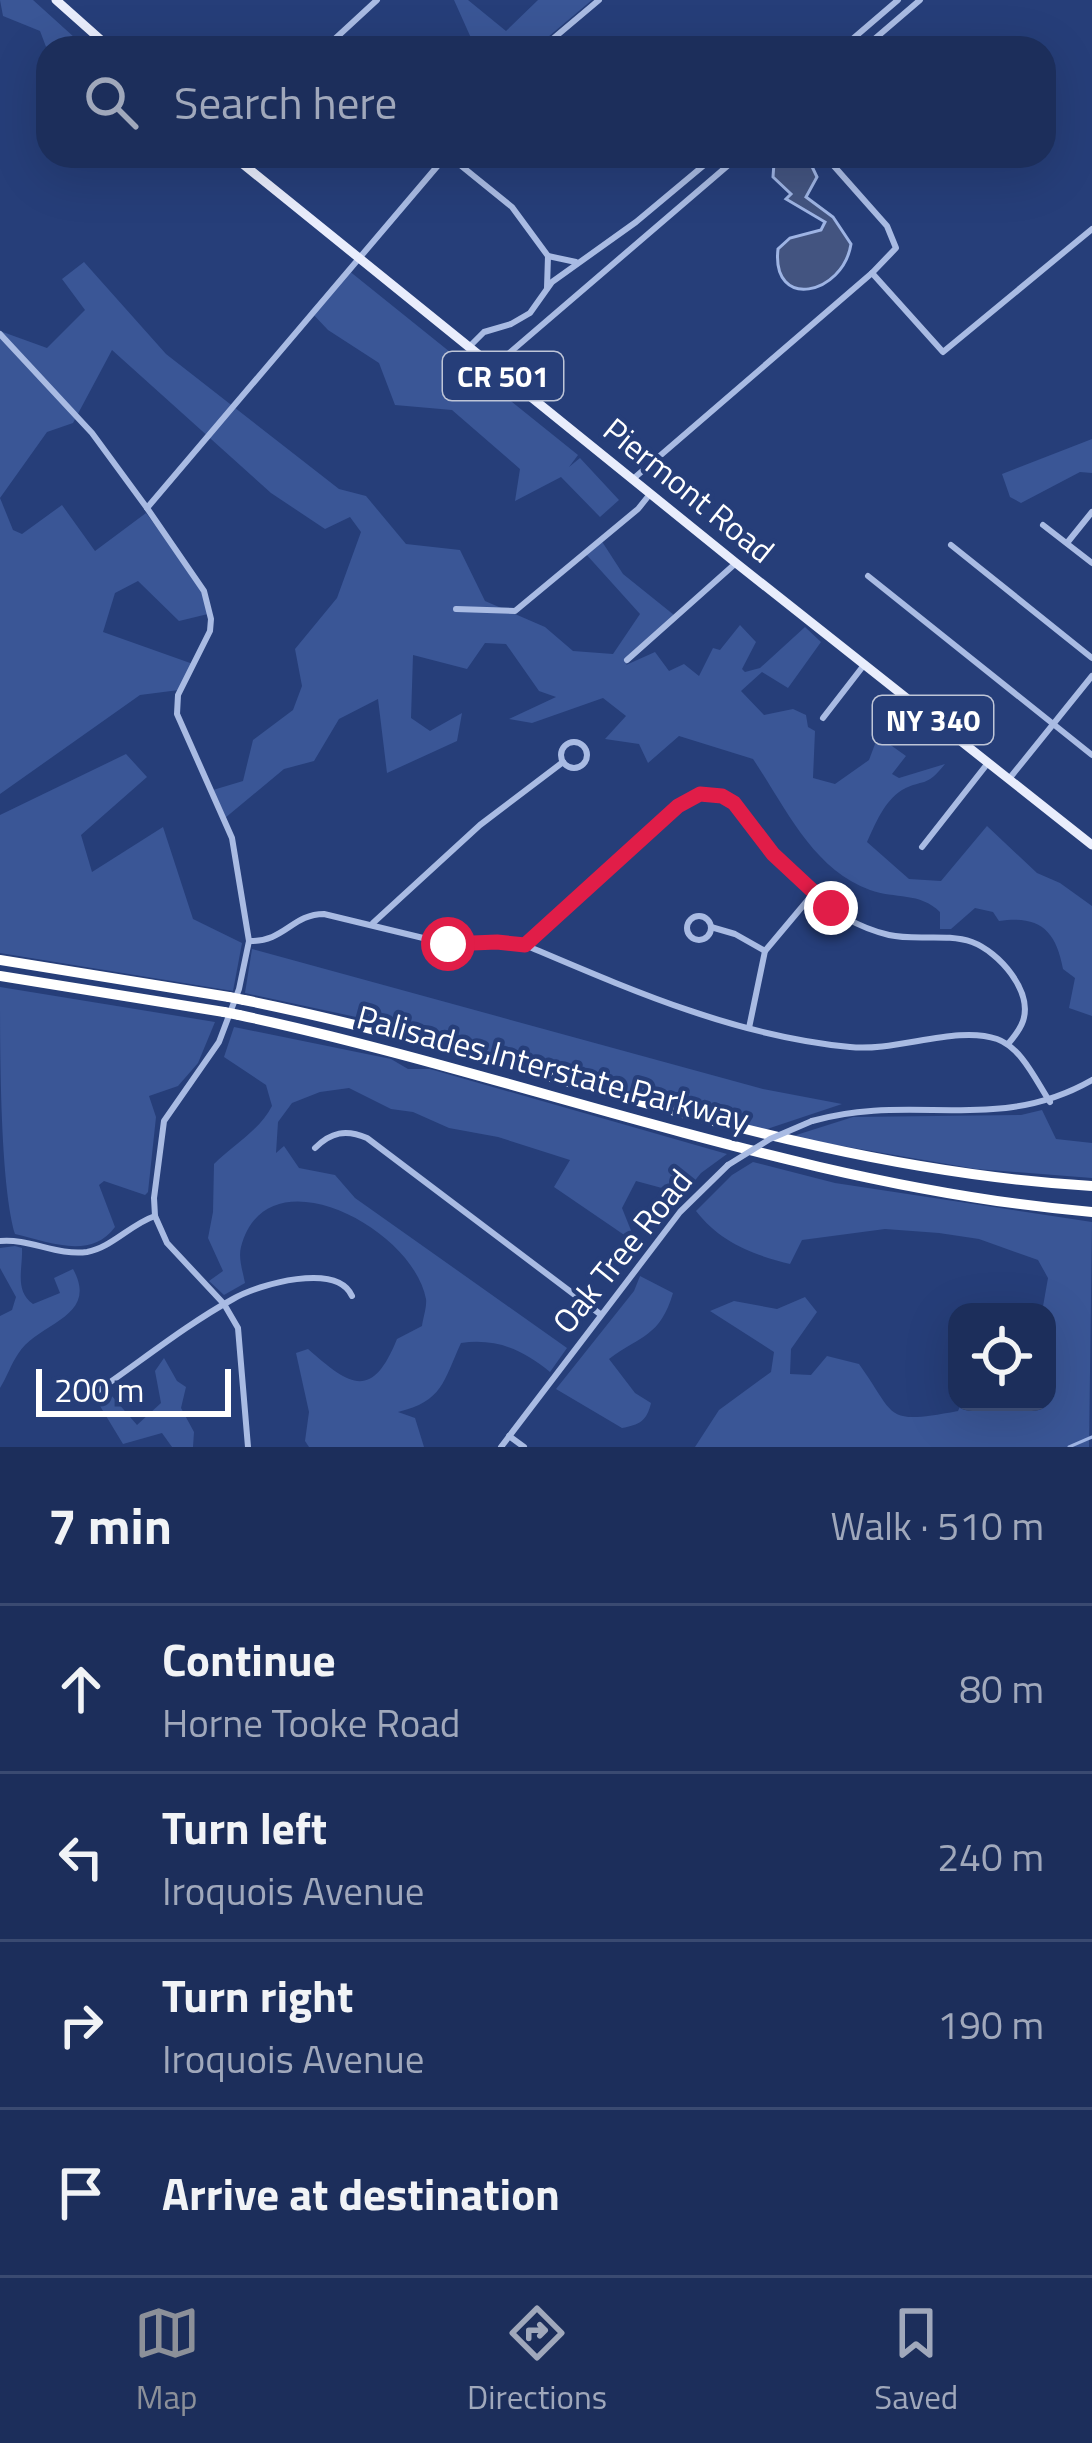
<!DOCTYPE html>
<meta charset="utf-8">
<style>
body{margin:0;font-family:"Titillium Web",sans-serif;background:#253661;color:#f1f3f6}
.controls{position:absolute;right:36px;bottom:36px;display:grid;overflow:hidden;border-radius:24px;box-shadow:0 12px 48px #0002}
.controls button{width:108px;height:108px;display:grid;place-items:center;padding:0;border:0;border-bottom:3px solid #3a4a71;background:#1c2e5b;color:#f1f3f6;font:60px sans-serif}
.scale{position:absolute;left:36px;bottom:30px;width:195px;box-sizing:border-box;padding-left:12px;border:6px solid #fff;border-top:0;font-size:33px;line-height:42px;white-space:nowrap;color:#fff;-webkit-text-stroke:9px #263e79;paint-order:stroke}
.stop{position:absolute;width:36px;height:36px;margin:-27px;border:9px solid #e11d48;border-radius:50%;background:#fff}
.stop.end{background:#e11d48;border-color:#fff;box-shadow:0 3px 12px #0008}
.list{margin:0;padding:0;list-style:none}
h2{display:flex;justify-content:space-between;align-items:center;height:156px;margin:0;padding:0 48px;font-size:51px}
h2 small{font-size:39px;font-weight:400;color:#a0a8bb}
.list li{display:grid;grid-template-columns:78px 1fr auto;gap:36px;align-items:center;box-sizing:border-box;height:168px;padding:0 48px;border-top:3px solid #3a4a71}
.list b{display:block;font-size:45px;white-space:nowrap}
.list p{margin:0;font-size:39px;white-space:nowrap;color:#a0a8bb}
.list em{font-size:39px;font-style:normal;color:#a0a8bb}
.icon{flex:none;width:66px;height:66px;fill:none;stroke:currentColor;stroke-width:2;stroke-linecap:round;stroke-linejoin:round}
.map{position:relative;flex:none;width:1092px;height:1447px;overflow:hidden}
.search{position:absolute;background:#1c2e5b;box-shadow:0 12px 48px #0002;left:36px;right:36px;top:36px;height:132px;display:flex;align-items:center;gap:30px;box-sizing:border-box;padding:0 42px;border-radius:36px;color:#a0a8bb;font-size:45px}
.sheet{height:828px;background:#1c2e5b}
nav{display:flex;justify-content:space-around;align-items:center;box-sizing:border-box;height:168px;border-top:3px solid #3a4a71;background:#1c2e5b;font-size:33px;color:#a0a8bb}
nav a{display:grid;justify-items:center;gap:6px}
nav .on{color:#8c9099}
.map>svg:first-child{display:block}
.green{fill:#3a5696}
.water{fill:#435480;stroke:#9eb4e4;stroke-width:3}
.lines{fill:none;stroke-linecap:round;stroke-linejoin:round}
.stream{stroke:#9eb4e4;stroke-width:3}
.minor{stroke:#a9bbe3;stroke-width:6}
.major{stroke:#e9edfc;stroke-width:9}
.highway{stroke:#fff;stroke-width:10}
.minor-bridge{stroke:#a9bbe3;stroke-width:6}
.highway-bridge{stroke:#fff;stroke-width:10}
.route{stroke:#e11d48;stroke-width:15}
.labels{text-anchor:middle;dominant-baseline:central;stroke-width:9;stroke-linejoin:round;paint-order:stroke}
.shield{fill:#263e79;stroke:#bec5d7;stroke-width:3}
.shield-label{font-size:30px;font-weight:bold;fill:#fff}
.street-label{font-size:33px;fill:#fff;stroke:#263e79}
</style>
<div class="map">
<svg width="1092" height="1447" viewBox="0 0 1092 1447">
<rect width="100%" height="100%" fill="#263e79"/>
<g class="green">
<path d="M0,0H33L85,47L48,48V52L40,31L3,16Z"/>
<path d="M454,0H468L506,31L538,0H592L535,48H466L471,38Z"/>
<path d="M84,262L166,354L339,489L366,496L406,544L460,550L485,601L545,627L573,651L613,654L640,614L585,553L601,540L623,574L674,615L633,651L626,665L655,652L669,671L684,664L699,676L713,648L720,650L740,625L756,642L742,669L745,672L760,668L805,627L821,642L788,688L762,672L741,691L764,715L793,709L806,715L808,727L815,731L813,778L835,784L869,760L878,736L906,756L892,774L899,778L945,764C925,789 924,778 902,790C884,801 875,825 867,842L909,879L941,881L987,826L1037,873L1060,883L1092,906V1016L1069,1008L1075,978L1063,969C1056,930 1039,915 999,921L993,912L975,908L951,929H940V912C920,892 895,899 870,890C812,869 785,806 753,759L679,736L648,763L639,744L605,739L626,716L603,698L532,723L509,719L556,697L539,691L506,644L485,643L467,669L413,655L411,718L430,731L462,713L457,741L387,773L378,699L339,719L314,761L284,769L225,818L213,790L243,781L253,740L293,710L302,686L295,649L337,598L361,532L350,517L325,529L271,493L112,350L73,423L47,432L0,498L13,530L22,534L62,505L95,551L146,513L201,587L208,614L179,621L138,581L115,593L103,632L193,664L179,690L140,695L0,794V331L47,348L85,310L62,279Z"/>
<path d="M348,270L578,455L569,467L580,458L619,500L600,517L561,477L515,501L520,469L452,410L395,405L379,363L328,330L310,311Z"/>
<path d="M1092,439V473L1080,472L1021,503L1010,497L1002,474Z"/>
<path d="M126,754L147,777L81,835L92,872L163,827L193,919L242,943L233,991L0,953V815Z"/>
<path d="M252,949L763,1089L842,1104L764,1130L407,1028L245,993Z"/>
<path d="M0,987L215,1022L198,1063L178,1086L149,1096L156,1117L148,1192L145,1195L104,1181L99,1185L115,1227C91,1260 49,1242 15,1234C0,1183 0,1050 0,987Z"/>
<path d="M234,1027L391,1059L408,1069H430L727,1154L701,1173L684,1194L636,1181L622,1208L636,1243L554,1187L570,1160L498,1137L449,1128L413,1112L391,1109L349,1088L320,1092L292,1103L278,1122L276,1153L284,1146L299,1168L335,1175L355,1198L567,1348L550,1372C523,1350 497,1338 461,1343C443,1382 443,1401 398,1412L415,1418L424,1447H309L305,1441L309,1412L296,1353L308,1349C350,1386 372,1401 397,1339L422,1326C423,1318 427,1307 426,1299C413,1228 266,1150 241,1247C238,1258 243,1272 245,1283L224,1295L209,1281L223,1271L208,1238L213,1212L214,1164C233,1145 260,1130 272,1106L266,1085L224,1057Z"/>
<path d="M1042,1110L1056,1139L1092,1143V1178L976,1169L790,1137L853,1117L1021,1115Z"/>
<path d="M753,1162L835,1183L1092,1222L1089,1447H695L719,1410L771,1372L774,1352L710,1311L734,1301L777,1309L805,1297L817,1312L791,1349L790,1374L811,1375L827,1356L859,1364C897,1417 883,1425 958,1411L962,1402H1047V1312H1042L1048,1278L1038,1260L979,1239L939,1233L885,1229L802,1240L790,1264C753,1255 720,1242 696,1211L732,1175Z"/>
<path d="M15,1246L22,1248C23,1268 14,1291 33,1304L60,1293L54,1278L73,1269C100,1318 38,1322 18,1354C11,1364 7,1377 0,1388V1316L12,1310L16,1297L0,1268V1248Z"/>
<path d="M640,1276L673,1293C660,1337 641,1335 609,1359L635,1393L651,1403C647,1421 639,1425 622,1428L556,1389L634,1291Z"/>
<path d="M164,1358L177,1381L186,1387L181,1408L194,1432L193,1447H172L162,1433L123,1444L100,1406L111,1395L137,1425L161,1403L155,1371Z"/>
</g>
<path class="water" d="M785,156H807L817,177L806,197L833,217L851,244C843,295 771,311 778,249L790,238L821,230L825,222L786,199L791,194L773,177L774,163Z"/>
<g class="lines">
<path class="stream" d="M1069,1447L1092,1437"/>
<g class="minor">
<path d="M325,48L377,0"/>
<path d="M542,48L599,0"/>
<path d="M842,48L898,0"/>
<path d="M864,48L920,0"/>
<path d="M449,156L512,207L548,256L576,262"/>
<path d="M872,273L943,352L1092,229"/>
<path d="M547,288L548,256"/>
<path d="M0,334L92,433L147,508L204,591L211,619L210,631L178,695L177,714L232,838L249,941L239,989L219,1042L164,1121L154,1198L155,1216L167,1243L224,1304L238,1328L248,1447"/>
<path d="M470,346L484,332L511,324L530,313L552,282L636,222L715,156"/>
<path d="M493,367L739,156"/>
<path d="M633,479L872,273L896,248L887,226L825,156"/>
<path d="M147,508L446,156"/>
<path d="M1043,525L1092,563"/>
<path d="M1067,543L1092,512"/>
<path d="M951,545L1092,658"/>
<path d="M868,576L1092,755"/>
<path d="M456,609L515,611L638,509L650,494"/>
<path d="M627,660L736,563"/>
<path d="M823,718L864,665"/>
<circle cx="574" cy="755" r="13"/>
<path d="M1009,779L1092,676"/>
<path d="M922,847L988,763"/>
<circle cx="699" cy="928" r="12"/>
<path d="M373,923L480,825L563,762"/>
<path d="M711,927L735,934L765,951"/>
<path d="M249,941C285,942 292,914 324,914L448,944L497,942L525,945C631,990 735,1036 850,1047C896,1052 957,1025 997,1039C1022,1048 1036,1081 1050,1102"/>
<path d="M525,945L678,806C722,774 739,812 764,843C778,860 793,876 808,890C830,911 859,928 889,935C916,941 946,933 972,942C999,952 1033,991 1023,1021C1020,1030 1014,1037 1008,1044"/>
<path d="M749,1028L765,951L812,895"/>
<path d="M812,1121C912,1092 996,1135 1092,1080"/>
<path d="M315,1148C331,1132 346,1129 367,1138L600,1314"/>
<path d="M0,1241C29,1238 57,1256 87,1252C111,1248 131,1224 155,1216"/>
<path d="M93,1394C139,1363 184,1326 233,1299C259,1284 337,1262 352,1296"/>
<path d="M509,1436L524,1447"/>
<path d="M501,1447L680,1212L728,1165"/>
</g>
<g class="major">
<path d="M56,0L110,48"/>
<path d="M233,156L736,563L1092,845"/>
</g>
<g class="highway">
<path d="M0,960L229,997"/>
<path d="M0,976L224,1012"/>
<path d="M244,1000C531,1058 797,1169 1092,1186"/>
<path d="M239,1015C524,1076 800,1187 1092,1212"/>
</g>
<path class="minor-bridge" d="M728,1165L770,1139L812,1121"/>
<g class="highway-bridge">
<path d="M229,997L244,1000"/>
<path d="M224,1012L239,1015"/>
</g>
</g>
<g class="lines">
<path class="route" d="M448,944L497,942L525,945L678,806L700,794L722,796L734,803L773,854L831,908"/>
</g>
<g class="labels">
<g class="shield">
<rect x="443" y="352" width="120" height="48" rx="9"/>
<rect x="873" y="696" width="120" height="48" rx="9"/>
</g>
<g class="shield-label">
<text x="503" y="376">CR 501</text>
<text x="933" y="720">NY 340</text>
</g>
<g class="street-label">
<text transform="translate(689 490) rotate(39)">Piermont Road</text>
<text transform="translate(553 1068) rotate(15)">Palisades Interstate Parkway</text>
<text transform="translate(622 1251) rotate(-51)">Oak Tree Road</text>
</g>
</g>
</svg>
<div class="controls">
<button><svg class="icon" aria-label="locate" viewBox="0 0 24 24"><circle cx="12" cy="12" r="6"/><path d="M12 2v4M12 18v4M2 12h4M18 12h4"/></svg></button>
</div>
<div class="scale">200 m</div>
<div class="stop" style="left:448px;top:944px"></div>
<div class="stop end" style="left:831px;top:908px"></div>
<div class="search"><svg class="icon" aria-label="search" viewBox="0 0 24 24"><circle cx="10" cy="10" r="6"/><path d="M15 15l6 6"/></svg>Search here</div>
</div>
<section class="sheet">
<h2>7 min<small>Walk · 510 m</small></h2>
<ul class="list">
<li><svg class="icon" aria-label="ahead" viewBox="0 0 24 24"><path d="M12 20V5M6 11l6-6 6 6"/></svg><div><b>Continue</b><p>Horne Tooke Road</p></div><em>80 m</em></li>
<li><svg class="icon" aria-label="left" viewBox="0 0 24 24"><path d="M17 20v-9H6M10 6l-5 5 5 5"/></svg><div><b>Turn left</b><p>Iroquois Avenue</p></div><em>240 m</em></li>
<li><svg class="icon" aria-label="right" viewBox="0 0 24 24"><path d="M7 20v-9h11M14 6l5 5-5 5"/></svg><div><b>Turn right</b><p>Iroquois Avenue</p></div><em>190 m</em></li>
<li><svg class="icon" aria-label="arrive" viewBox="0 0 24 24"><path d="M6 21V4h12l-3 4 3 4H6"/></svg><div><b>Arrive at destination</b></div></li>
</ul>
</section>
<nav>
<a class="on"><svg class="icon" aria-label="map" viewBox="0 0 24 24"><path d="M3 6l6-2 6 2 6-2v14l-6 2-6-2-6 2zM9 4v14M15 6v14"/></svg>Map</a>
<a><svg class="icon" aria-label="directions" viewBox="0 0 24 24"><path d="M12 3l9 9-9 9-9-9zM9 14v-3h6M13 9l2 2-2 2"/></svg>Directions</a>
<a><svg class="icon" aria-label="saved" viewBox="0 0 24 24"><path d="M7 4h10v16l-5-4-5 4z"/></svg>Saved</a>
</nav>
